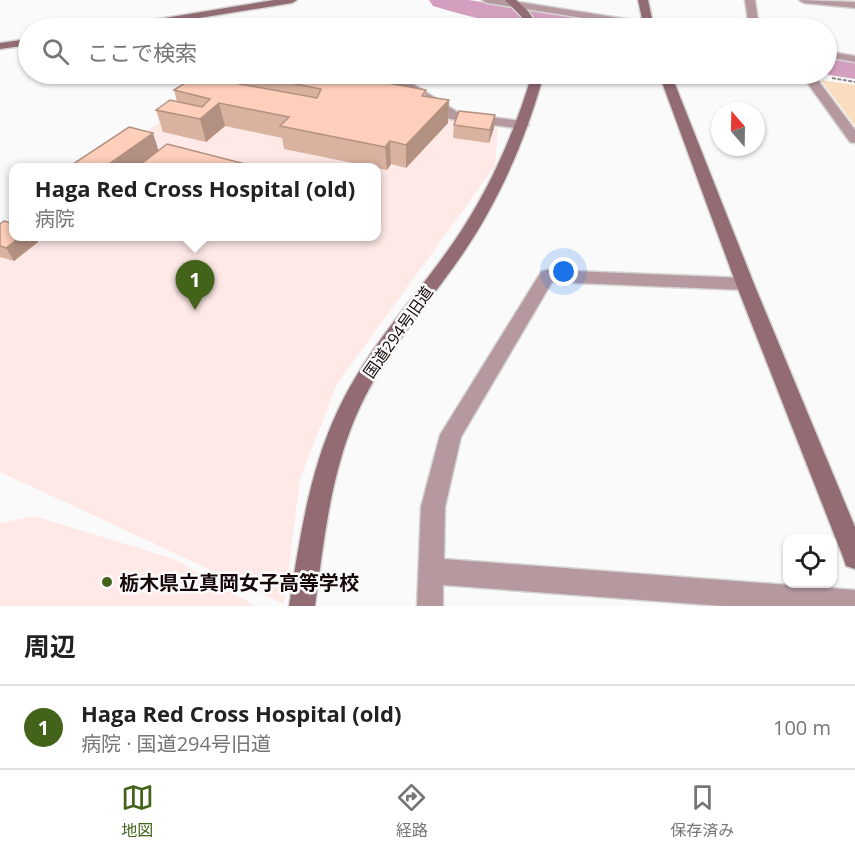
<!DOCTYPE html>
<html lang="ja">
<meta charset="utf-8">
<style>
body{margin:0;font-family:"Open Sans","Noto Sans JP",sans-serif;background:#f2f2f2;color:#222}
.controls{position:absolute;right:18px;bottom:18px;display:grid;overflow:hidden;border-radius:12px;box-shadow:0 2px 4px #0004}
.controls button{width:54px;height:54px;display:grid;place-items:center;padding:0;border:0;border-bottom:2px solid #e0e0e0;background:#fff;color:#222;font:30px sans-serif}
.compass{position:absolute;left:711px;top:102px;width:54px;height:54px;border-radius:50%;background:#fff;box-shadow:0 2px 4px #0004;rotate:340deg}
.you{position:absolute;left:564px;top:272px;width:21px;height:21px;margin:-15px;border:4px solid #fff;border-radius:50%;background:#1a73e8;box-shadow:0 0 0 9px #1a73e833}
.badge{display:grid;place-items:center;width:39px;height:39px;border-radius:50%;background:#426319;color:#fff;font-size:20px;font-weight:700}
.pin{position:absolute;translate:-50% -50px;filter:drop-shadow(0 2px 3px #0008)}
.pin::after{content:'';position:absolute;top:32px;width:21px;height:18px;background:inherit;clip-path:polygon(0 0,100% 0,50% 100%)}
.popup{position:absolute;left:9px;top:163px;width:372px;height:78px;box-sizing:border-box;display:grid;place-content:center;border-radius:12px;background:#fff;filter:drop-shadow(0 2px 4px #0005);font-size:20px;white-space:nowrap;color:#767676}
.popup b{font-size:22px;color:#222}
.popup::after{content:'';position:absolute;left:50%;top:100%;margin-left:-12px;border:12px solid transparent;border-top-color:#fff}
.list{margin:0;padding:0;list-style:none}
h2{display:flex;justify-content:space-between;align-items:center;height:78px;margin:0;padding:0 24px;font-size:26px}
h2 small{font-size:20px;font-weight:400;color:#767676}
.list li{display:grid;grid-template-columns:39px 1fr auto;gap:18px;align-items:center;box-sizing:border-box;height:84px;padding:0 24px;border-top:2px solid #e0e0e0}
.list b{display:block;font-size:22px;white-space:nowrap}
.list p{margin:0;font-size:20px;white-space:nowrap;color:#767676}
.list em{font-size:20px;font-style:normal;color:#767676}
.icon{flex:none;width:33px;height:33px;fill:none;stroke:currentColor;stroke-width:2;stroke-linecap:round;stroke-linejoin:round}
.map{position:relative;flex:none;width:855px;height:606px;overflow:hidden}
.search{position:absolute;background:#fff;box-shadow:0 2px 4px #0004;left:18px;right:18px;top:18px;height:66px;display:flex;align-items:center;gap:15px;box-sizing:border-box;padding:0 21px;border-radius:33px;color:#767676;font-size:22px}
.sheet{height:162px;background:#fff}
nav{display:flex;justify-content:space-around;align-items:center;box-sizing:border-box;height:84px;border-top:2px solid #e0e0e0;background:#fff;font-size:16px;color:#767676}
nav a{display:grid;justify-items:center;gap:3px}
nav .on{color:#426319}
.map>svg:first-child{display:block}
.built{fill:#fee9e7}
.green{fill:#faddbe}
.lines{fill:none;stroke-linecap:round;stroke-linejoin:round}
.river{fill:#d49ebe;fill-rule:evenodd}
.street-casing{stroke:#d5d3d3;stroke-width:3}
.secondary-casing{stroke:#d5d3d3;stroke-width:3}
.path{stroke:#8b8585;stroke-width:2;stroke-dasharray:4 1.5;stroke-linecap:butt}
.street{fill:#b5999f;fill-rule:evenodd}
.secondary{fill:#926b73;fill-rule:evenodd}
.wall{fill:#dab2a0}
.shaded-wall{fill:#b29182}
.building{fill:#fecfba;stroke:#b29182;stroke-width:1.5}
.poi-dot{fill:#426319;stroke:#fafafa;stroke-width:2}
.labels{text-anchor:middle;dominant-baseline:central;stroke-width:5;stroke-linejoin:round;paint-order:stroke}
.street-label{font-size:16px;fill:#150807;stroke:#fafafa}
.near-poi-label{font-size:20px;font-weight:bold;fill:#150807;stroke:#fafafa;text-anchor:start}
</style>
<div class="map">
<svg width="855" height="606" viewBox="0 0 855 606">
<rect width="100%" height="100%" fill="#fafafa"/>
<g class="built">
<path d="M228,74H381L445,118L498,126L495,166L337,384L300,479L284,604L0,472V236H376V168L96,167Z"/>
<path d="M34,516L174,559L255,606H0V523Z"/>
</g>
<path class="green" d="M821,80L855,85V126Z"/>
<g class="lines">
<g class="river">
<path d="M429,0H469L590,20L600,22L604,28C547,34 487,23 433,6Z"/>
<path d="M826,56L855,61V79L823,74H826Z"/>
</g>
<g class="street-casing">
<g id="street">
<path d="M482,0H506L664,25L669,28H647L487,3Z"/>
<path d="M745,0H755L759,28H749Z"/>
<path d="M799,0L855,2V8L804,3Z"/>
<path d="M183,17L198,28H187L178,20Z"/>
<path d="M826,51L855,56V62L826,57Z"/>
<path d="M384,74H397L459,113L522,121L529,125L522,129L450,119Z"/>
<path d="M793,74L814,75L855,130V143L850,142L806,81Z"/>
<path d="M547,270L745,278L751,280L754,284L751,288L745,290L552,282L461,437L445,507L444,559L855,590V606H723L443,585V606H417L421,507L440,435L541,272Z"/>
</g>
</g>
<g class="secondary-casing">
<g id="secondary">
<path d="M274,0H297L292,3L138,28H117L122,25Z"/>
<path d="M505,0H516L528,11L539,28H529L520,15Z"/>
<path d="M638,0H648L654,28H644Z"/>
<path d="M28,39V45L0,49V43Z"/>
<path d="M532,74H544C526,138 501,197 464,252C429,303 387,350 360,407C331,469 324,539 315,606H289C300,538 309,470 339,408C368,347 415,298 453,243C489,191 514,134 532,74Z"/>
<path d="M659,74H671L754,284L855,527V569L846,566L843,557L736,284Z"/>
</g>
</g>
<path class="path" d="M832,78L855,82"/>
<use href="#street" class="street"/>
<use href="#secondary" class="secondary"/>
</g>
<g class="wall">
<path d="M208,74H399L400,85L426,90V96L449,100L448,123L406,168L391,164L387,170L284,149L282,138L225,126L206,142L163,132L156,110L177,102L174,90L209,78Z"/>
<path d="M454,125L494,128L489,143L453,138Z"/>
<path d="M0,224L38,242L14,261L0,257Z"/>
</g>
<g class="shaded-wall">
<path d="M399,74L400,87L396,93L395,81Z"/>
<path d="M449,100L448,123L406,168V145Z"/>
<path d="M219,103L225,126L206,142L200,119Z"/>
<path d="M495,115L494,128L489,143L490,130Z"/>
<path d="M153,133L159,152L137,168H103Z"/>
<path d="M390,141L391,164L387,170L385,147Z"/>
<path d="M20,237H35L38,242L14,261L6,248Z"/>
</g>
<g class="building">
<path d="M245,74H339L426,90L422,96L449,100L406,145L390,141L385,147L280,126L289,117L219,103L200,119L156,110L170,100L202,107L210,99L174,90L196,76L317,98L321,89Z"/>
<path d="M360,74H399L395,81Z"/>
<path d="M459,111L495,115L490,130L454,125Z"/>
<path d="M129,127L153,133L103,168H67Z"/>
<path d="M167,144L261,168H136Z"/>
<path d="M4,221L14,224V237H20L6,248L0,246V224Z"/>
</g>
<circle class="poi-dot" cx="107" cy="582" r="6"/>
<g class="labels">
<g class="street-label">
<text transform="translate(398 332) rotate(-55)">国道294号旧道</text>
</g>
<g class="near-poi-label">
<text x="119" y="582">栃木県立真岡女子高等学校</text>
</g>
</g>
</svg>
<div class="controls">
<button><svg class="icon" aria-label="locate" viewBox="0 0 24 24"><circle cx="12" cy="12" r="6"/><path d="M12 2v4M12 18v4M2 12h4M18 12h4"/></svg></button>
</div>
<svg class="compass" viewBox="-18 -18 36 36"><path d="M0-13l5 13h-10z" fill="#e53935"/><path d="M0 13l5-13h-10z" fill="#767676"/></svg>
<div class="you"></div>
<div class="pin badge" style="left:195px;top:310px">1</div>
<div class="popup"><b>Haga Red Cross Hospital (old)</b>病院</div>
<div class="search"><svg class="icon" aria-label="search" viewBox="0 0 24 24"><circle cx="10" cy="10" r="6"/><path d="M15 15l6 6"/></svg>ここで検索</div>
</div>
<section class="sheet">
<h2>周辺<small></small></h2>
<ul class="list">
<li><span class="badge">1</span><div><b>Haga Red Cross Hospital (old)</b><p>病院 · 国道294号旧道</p></div><em>100 m</em></li>
</ul>
</section>
<nav>
<a class="on"><svg class="icon" aria-label="map" viewBox="0 0 24 24"><path d="M3 6l6-2 6 2 6-2v14l-6 2-6-2-6 2zM9 4v14M15 6v14"/></svg>地図</a>
<a><svg class="icon" aria-label="directions" viewBox="0 0 24 24"><path d="M12 3l9 9-9 9-9-9zM9 14v-3h6M13 9l2 2-2 2"/></svg>経路</a>
<a><svg class="icon" aria-label="saved" viewBox="0 0 24 24"><path d="M7 4h10v16l-5-4-5 4z"/></svg>保存済み</a>
</nav>
